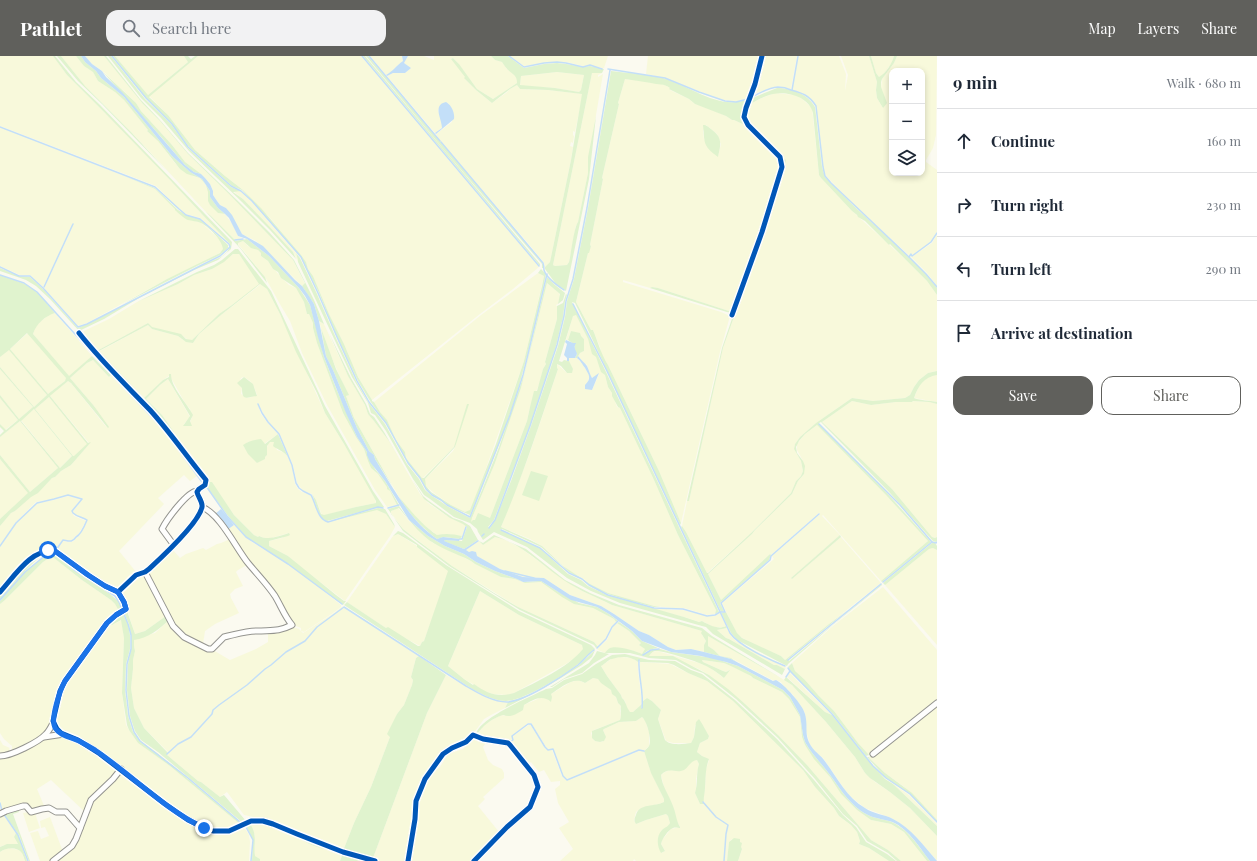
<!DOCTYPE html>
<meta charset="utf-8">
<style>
body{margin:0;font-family:"Playfair Display",serif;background:#f2f2f3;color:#1f2937}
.controls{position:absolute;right:12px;top:12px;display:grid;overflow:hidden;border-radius:8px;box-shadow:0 2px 6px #0003}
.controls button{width:36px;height:36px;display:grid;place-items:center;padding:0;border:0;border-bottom:1px solid #e0e1e3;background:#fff;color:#1f2937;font:20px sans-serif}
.stop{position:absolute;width:12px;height:12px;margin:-9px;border:3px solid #1a73e8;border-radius:50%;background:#fff}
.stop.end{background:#1a73e8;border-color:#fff;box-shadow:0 1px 4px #0008}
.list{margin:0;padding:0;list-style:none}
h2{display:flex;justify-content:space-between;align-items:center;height:52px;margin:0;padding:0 16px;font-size:17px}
h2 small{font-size:13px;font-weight:400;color:#747a83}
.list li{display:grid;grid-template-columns:26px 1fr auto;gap:12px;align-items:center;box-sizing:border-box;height:64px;padding:0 16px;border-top:1px solid #e0e1e3}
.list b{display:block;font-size:15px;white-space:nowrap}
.list em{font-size:13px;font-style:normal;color:#747a83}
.actions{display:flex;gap:8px;padding:12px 16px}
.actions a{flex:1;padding:9px 0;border:1px solid #60605c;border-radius:12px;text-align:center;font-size:14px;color:#60605c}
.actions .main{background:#60605c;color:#fff}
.icon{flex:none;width:22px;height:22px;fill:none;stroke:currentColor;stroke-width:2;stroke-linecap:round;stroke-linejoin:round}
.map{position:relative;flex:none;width:937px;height:805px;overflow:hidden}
header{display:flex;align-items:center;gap:24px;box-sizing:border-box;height:56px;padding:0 20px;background:#60605c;color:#fff}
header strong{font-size:19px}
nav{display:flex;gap:22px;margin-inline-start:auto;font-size:14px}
.search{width:280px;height:36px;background:#f2f2f3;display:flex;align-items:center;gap:10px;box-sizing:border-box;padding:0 14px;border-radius:12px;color:#747a83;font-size:15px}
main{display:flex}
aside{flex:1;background:#fff}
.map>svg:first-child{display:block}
.farmland{fill:#f8f9db;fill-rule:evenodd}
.green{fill:#e0f3ce;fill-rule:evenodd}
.water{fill:#c3dff8}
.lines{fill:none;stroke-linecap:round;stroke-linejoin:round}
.stream{stroke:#c3dff8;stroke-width:1.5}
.street-casing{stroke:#94948f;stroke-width:7}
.street{stroke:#fefefd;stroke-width:5}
.cycleway-casing{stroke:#fff;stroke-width:8}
.cycleway{stroke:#0057b8;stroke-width:5}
.route{stroke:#1a73e8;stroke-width:5}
</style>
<header>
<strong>Pathlet</strong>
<div class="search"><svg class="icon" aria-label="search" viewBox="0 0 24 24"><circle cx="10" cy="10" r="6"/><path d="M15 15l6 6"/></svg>Search here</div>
<nav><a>Map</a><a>Layers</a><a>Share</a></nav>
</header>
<main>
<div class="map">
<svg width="937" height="805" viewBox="0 0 937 805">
<rect width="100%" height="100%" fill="#fbfaf0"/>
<g class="farmland">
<path d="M0,0H53L67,19L105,57L171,125L230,188L200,162L186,158L179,153L156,130L0,70Z"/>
<path d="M61,0H76L84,10L93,16L98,25L115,36L124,44L148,74L147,75L158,85L174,106L180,113L193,120L200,122L206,129L218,157L225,158L233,169L238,180L242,182L235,184L211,160L206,156L136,81L85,30Z"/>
<path d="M85,0H104L143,48L160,65L188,98L229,138L293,204L305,228L302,230L256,185L242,178L226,152L220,149L217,145L213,139V135L210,128L205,122L185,106L172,89L141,55L136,47L124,35L119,31L105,17L92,8Z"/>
<path d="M115,0H184L189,5L148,39Z"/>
<path d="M198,0H361L539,211L513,233L480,258L372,344L358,321L344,288L329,258L313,220L308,213L306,206L271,163L243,134L225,120L195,94L168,59L149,40Z"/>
<path d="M370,0H402L403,5L396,11L393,16L386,19Z"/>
<path d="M408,0H424L434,4V0H491L495,4L502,6L507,13L517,21V27L493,43L477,33L457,6L453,2L451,3L463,16L465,21V23L476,34L492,47L506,37L510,33L517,29L520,33L548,34L583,38L575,76L573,75V79L574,80L573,87L571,86L570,90L573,91L571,104L550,206L547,210L545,211L544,207L527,186L440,85L436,78L452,66L453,55L448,47H444L438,54L442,67V72L435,77L387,20L393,17H405L410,12L404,7Z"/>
<path d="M510,0H608L604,12H602L590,9L583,10L566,6H557L544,7L524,10Z"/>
<path d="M648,0H761L748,42L736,46L719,43L665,22L646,18Z"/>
<path d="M765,0H797L791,33L778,30L756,37L764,9Z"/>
<path d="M798,0H839L846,18L845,35L848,19L841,0H869L877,26L876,34L877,42L883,52L881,31L882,23L894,7L897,0H937L936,79L933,92L926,104V106L937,114V176L931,186L913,199L911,198H910L913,200L932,187L937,178V230L927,217L910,200L858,153L826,120L823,111L816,50L814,47L806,39L792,34ZM892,15H922V117H892Z"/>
<path d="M871,0H894L892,7L882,20L879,21L876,17Z"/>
<path d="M557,16L584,19L581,34L579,36L555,32L520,30L521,20Z"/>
<path d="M592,17H602L598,19V21L603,18L588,106V117L578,166L575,172V175L569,206L567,209L555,210L553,209Z"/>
<path d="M625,23L646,25L651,27H659L667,30L670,32V34L689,43L695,48L703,50L726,60L732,64H734L747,70L779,102L781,106L777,125L732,256L658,232L652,231L650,232L623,224V226L721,256L730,260L720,296L681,467L659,415L608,309L601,297L600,291L593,274H591L576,246L588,197L591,190L590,189L603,123L602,122L619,48L618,47ZM706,69L717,78L721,88L718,100L704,83L703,75Z"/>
<path d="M775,37L795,39L801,42L812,52L819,119L821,122L852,155L905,203L927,225L937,239V315L928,317L919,324L914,331L910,339L905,342L873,345L852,342L816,367L800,381L795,388L794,393L801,405L803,415L801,420L796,425L791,437L751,477L707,517L686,476L682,470L687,445H689L723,292L753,207L784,113L781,101L746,63L750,48L762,42Z"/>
<path d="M0,71L117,117L155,133L176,153L192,164L201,167L206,171L220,184L223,189V195L199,208L167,223L87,267L78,270L44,232L74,168L43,231L30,219H20L0,210Z"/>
<path d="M233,135H241L251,145L296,197L298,204V206L293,196L243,143Z"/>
<path d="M243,185L248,190L258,194L261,197V200L268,205L273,213L275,214L280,220L289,229L296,232L300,238L304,246L307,258H309L313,267V272L317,287L343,357L356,381L364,393L368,405L371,412L378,418L388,431L387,432L390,435L397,449L387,451L375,434L327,349L302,297L290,265L281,250L265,221L238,188V187Z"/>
<path d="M235,197L239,198L260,228L232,249L218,259L192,284H188L183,280L151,271L148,267L95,296L83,279L84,275L88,273L109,263L137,246L178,228L194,219L212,213Z"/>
<path d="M538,217L544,220L524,305L484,418L471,453L469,455L465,456L451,449L434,437L426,430L424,425L425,423L453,395L455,391L456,388L454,391L423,422H422L406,402L405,396L396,384L387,364L380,356L374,346L481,259Z"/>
<path d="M547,227L559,237L560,240L558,248L556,249L558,252L557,263L545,306L546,308L543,313L540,326L530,351L527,365L490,462L475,464L470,467L495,407L521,332Z"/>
<path d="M261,228L267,233L280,258L325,357L361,416L375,443L376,447L356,451L326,459H322L316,444L312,438L303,435L297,427L293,409L279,378L268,366L258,348L261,358L267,366L278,378L264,388L257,384L248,386L244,391L257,407L267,399V391L268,388L270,386H274L277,394L285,397L288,401L292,409L295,428L298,433L302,436L311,439L320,461L324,465L329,466L377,453L386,458L395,471L390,480L345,545L303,513L288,500L269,490V485L282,482L289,477L268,483L264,482L259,480L258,481L254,479L234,459L212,427L208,426L172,378L174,376L162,359L146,343L160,329L168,323L190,361L184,368L190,367L191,363L192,362L190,353L185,347L171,322L169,320L163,324L144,342L98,296L148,269L152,273L178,280L183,284L193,287L199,278L221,259ZM244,321L250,325L254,331L257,339L248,342L241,338L242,332L239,328L241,322Z"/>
<path d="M55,257L92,300L69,321L33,278L35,270L50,258Z"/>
<path d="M573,259H576L588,283L593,298L596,301L601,314L605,319L608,331L612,337L617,351L620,352L654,424L678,479L716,554L715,558L707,559L684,552H673L654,550L608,537L590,528L582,522L570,516L542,490L530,483L501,471L528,402L540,367L558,313L557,312V308L567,317L573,314L569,307L568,303L569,302H577L583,308L584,311L589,317V322L588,326L589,333L592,334L599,318L593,322L590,320L587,309L581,305L578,300L580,297L584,295V283L571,275L568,284H566Z"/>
<path d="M319,265L324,268L348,320L365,349L368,358L374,365L389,385L420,438L428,447L450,462L464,468L466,470L462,480L447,478L437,479L424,469L411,456L399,441L354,362L346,340L348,339L327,291Z"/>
<path d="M28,277L67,322L65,325L48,338L10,293Z"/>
<path d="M9,293L47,339L34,351L0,311V301Z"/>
<path d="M93,304L109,321L111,319L165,376L197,420L190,425L184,419L158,442L164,448L119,495L136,516L123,529L117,533L105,529L61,496L56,494L63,485L70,486L74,485L76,481L78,480L85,470L87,464L86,463L77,460L73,457V455L77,450L82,442L68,439L54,443L36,446L15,467L0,490V470L4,465L11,457L15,455L31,440L37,437L52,422L55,421L61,415L71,409L90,387H89L50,340L51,338L68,325L71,327L107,372L94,350L70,322L87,307Z"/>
<path d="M0,313L33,351L19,363L0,339Z"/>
<path d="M937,319V346L914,342L919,330L922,326L930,320Z"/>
<path d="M49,341L88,388L75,400H73L35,353Z"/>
<path d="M0,342L18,364L5,374L0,368Z"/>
<path d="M852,345L871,349L896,346H912L913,345L929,346L937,348V481L935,482L932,481L892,433L822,366Z"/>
<path d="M34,353L72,400L60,412L21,364Z"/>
<path d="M20,365L58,412L30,436L0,399V381Z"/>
<path d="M817,369L886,439L928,485L881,525L823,459L822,460L840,479L791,522L792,523L841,481L881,527L829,568L785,604L781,600L757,590L739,580L735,574L722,547L774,503L772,500L820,458L819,457L771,499L770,498L721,544L708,518L752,478L755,474L792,438L798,425L804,418L803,405L797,394V388L805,378Z"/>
<path d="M0,403L29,437L0,463Z"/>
<path d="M68,440L81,443L72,454V457L74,460L86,465L78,479L75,480L73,484L70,485L63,484L55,494L50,493L0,535V491L10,475L16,467L37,447L54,444Z"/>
<path d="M398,452L409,465L424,480L433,487L471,505L475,508L501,521L515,523L525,527L541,526L544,527L568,544L578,549L593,552L601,556L614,563L616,566L611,571L606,583L598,591L594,586L518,551L452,510L403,473L391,457V455Z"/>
<path d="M234,469L252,486L277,501L306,521L341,549V551L333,557L304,576L301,575V572L293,569L278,544L248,506L227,474Z"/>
<path d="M398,478L417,490V491L448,514L449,516L424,585L422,586L420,590L386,572L347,546L393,480Z"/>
<path d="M495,481L503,483L519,491L566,525L580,534L612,549L702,575V579L706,585L704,589V596L691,593L676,594L668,591L649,579L639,575L614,558L601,550L570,539L544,522L523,521L500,513L465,494L479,485L483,489Z"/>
<path d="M230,483L247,509L238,514L236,516L243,530L235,533L230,538L231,542L239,557L215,568L205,575L203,588L189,582L178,575L147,517L172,493L180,502L186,498L203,492L206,494L217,488L221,487Z"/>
<path d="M933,492L937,494V589L885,529L929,493Z"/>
<path d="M49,502H54L82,524L111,544L115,548L119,555L69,618L49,674L27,689L0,700V684L3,689L10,692L9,693L10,694L12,695V690L4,683L0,677V548L5,544L43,506Z"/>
<path d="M144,518L166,560L145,575L135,578L121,536L138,520Z"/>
<path d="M883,531L937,594V644L869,699L858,687L834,655L818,639L805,624L795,615L792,607L833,570Z"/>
<path d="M480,535L519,559L582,589L584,593L575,602L566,608L514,637L507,639L493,638L481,634L478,631L464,623L448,610Z"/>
<path d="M343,550L341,553L344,551L419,600L416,602L411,621L413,624L412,629L404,649L397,658L390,681L371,731L354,767L343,795L268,764L244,759L227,736L220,741L201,726L198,725L167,699L169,697L144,672L134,652L131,632L133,613V604L135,595L134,590V583L155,577L168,565L178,578L213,594L230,604L256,593L268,586V578L276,577L293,571L299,573L303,577L334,557Z"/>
<path d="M660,552L673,554H683L707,560H715L720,557L726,570L723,571H713L702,565L699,566L684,561L654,553Z"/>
<path d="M122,564L124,582L122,637L126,669L129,674L138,687L170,710L241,769L235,772L215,774L194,766L127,717L61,676L54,666L63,632L108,568L112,569Z"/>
<path d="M617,567L629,575L641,587L639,589L646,593L642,598L631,594L615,592H610L605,597L598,594L597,593L607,584L612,571Z"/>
<path d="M727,572L732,581L736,585L785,611L786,612L785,613L777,609H774L729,583L726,582L717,574Z"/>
<path d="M708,580L781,622L792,629L826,666L855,701L865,717L875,726L890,736L910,752L937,780V805L918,783L900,767L891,762L865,752L851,741L845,734L823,702L815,696L810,689L806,675L805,657L793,639L784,631L781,626L776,624L774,625L731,602L720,600L714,594L708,590Z"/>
<path d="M657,595L699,607L709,611L724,622L729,614L726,616L723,615L703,606L702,604L724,607L745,616L753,622L782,636L789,643L800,661L802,681L805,689L812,699L830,721L841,738L857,754L871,764L891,768L904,776L927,805H901L888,794L871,784L807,709L778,679L744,647L709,619L699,613L668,600H648L653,596Z"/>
<path d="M621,601L632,602L638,606V614L642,646L641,649L633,656H630L627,653L625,645L622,642L621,639L607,620L601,610L613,602Z"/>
<path d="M640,606L670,608L688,617L707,625L733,645L803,714L815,731L834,752L839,760L851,769L857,776L860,785L859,788L869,792L889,805H738L742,793L732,783L729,786L727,805H636L634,803L633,805H560L573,793L559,772L569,766L558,747L555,733L560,729V725L551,726L544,714L539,716L531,706L528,708L511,688L476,680L485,668L499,660L503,659L504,660L526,648L540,642H546L551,645V638L571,626L578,624L585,627L593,622L598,623L612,635L613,638L616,641L618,647L621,650L620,654L621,661L620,664L594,674L591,677L593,683L595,685L602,686L605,683V679L603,674L604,673L619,666L636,665L642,661L645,664L649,676V690L645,694H639L567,723L563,720L553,693H548L546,691L531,667H528L512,680V684L510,686L514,684L513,680L530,668L545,692L548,694H552L562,720L566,724L639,695H644L651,716L664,743V746L662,747L640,753L636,756L634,764L636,768L646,764L666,758L668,760L670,767L668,771L662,774L658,782L662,797L663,796L665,795L661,788L662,784L671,773L680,771L676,763L674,754L664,731L661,719L665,716L670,714L680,715L684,713L693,704H697L699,708L696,723V734L695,737L700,748L704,747H705L703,744L705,733L706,713L709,704L702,700L697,696L700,687L708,683L709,680L703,671L695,669L694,681L691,687H673L666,685L658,663L661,654L652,645L647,642L643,645L639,614Z"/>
<path d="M790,617L806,634L832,659L825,656L787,621Z"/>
<path d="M446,619L483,640L494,644L508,646L505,652L491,659L484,663L471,681L443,697L415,744L407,805H380L375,804L373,802L427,657Z"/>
<path d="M937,649V764L903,730L885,717L870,703L869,701Z"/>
<path d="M63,679L77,685L100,698L118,715L99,736L85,756L51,724L37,733L45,752L34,754L28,751L3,755L0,745V701L41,683Z"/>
<path d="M475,681L487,685L483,691L488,704L493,709L502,713L504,717V722L483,741L485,743L478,750L499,776L471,805H409L417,745L428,720L440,711L448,698L463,693Z"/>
<path d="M121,715L203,772L230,776L244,773L246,774L249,779L250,786L249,805H54L72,790L90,747Z"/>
<path d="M893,728L909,739L937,768V770Z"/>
<path d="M29,756L35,757L40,772L29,776L23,757Z"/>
<path d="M2,757L16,777L14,781L20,792L4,789L0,791V759Z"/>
<path d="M50,761L63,796L51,805H40L30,777L38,775L41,783L49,780L45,771L41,772L40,765Z"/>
<path d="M255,768H263L276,772L314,789L332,795L343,797L340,805H260V803L255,800L254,794L255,779L250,769Z"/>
<path d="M10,792L19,794L22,797L25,805H0V796L5,793Z"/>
</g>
<g class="green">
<path d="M53,0H55L76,26L100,49L232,186L231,193L218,204L194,214L139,242L104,263L79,275L50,243L36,230L26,224L0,215V212L19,220L30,221L43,233L78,272L87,268L198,211L221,201L227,196L230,191V188L171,125L105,57L67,19Z"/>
<path d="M57,0H61L85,30L132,77L166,114L102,48L78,25Z"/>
<path d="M76,0H81L85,6L96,15L101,22L124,41L172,100L190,116L202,123L210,135V141L218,152L225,158L218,157L210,149L208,145V136L206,129L200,122L187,118L180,113L158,85L147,75L148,74L124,44L115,36L98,25L93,16L84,10Z"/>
<path d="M104,0H106L140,43L159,63L188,97L240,147L269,176L294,204L314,244L324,268L319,265L314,248L302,230L305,227L293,204L229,138L188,98L160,65L143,48Z"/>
<path d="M108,0H111L145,43L171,68L188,92L231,131L241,135L233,136L243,143L267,168L293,196L296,203L270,174L242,146L189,95L161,62L141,42Z"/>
<path d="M113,0H115L148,39L188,6L184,0H188L191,3L195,0H198L149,41L168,59L195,94L225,120L243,134L261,152L301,199L306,206L308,213L313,220L329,258L344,288L358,321L372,344V345L374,346L380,356L387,364L396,384L405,396L406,402L422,422H424L454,391L467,348H469L455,391L425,423L426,430L431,436L451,449L465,456L470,454L496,388L524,305L542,230L544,220L538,217L541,213L546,218C539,252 531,286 522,319C509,367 489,414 470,459L447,449L441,444L433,439L426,433L420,422L408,407L386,367L370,345L358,325L337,281L319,237L301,201L252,145L242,134L232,130L189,91L172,68L146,42Z"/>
<path d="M363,0H365L540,208V210Z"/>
<path d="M366,0H368L386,21L526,187L543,208L544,212H542V208L445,95Z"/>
<path d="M491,0H508L524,12L544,8L557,7L566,8L583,11L590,10L604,13L602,17H592L553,209L555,210L567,209L569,206C571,198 574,171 578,166L588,117V101L596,60L589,123L566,235L556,228L545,213V211L550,206L571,104L582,38L548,34L520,33L517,29L510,33L492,47L476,34L464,22L465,21L451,3L453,2L459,8L477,33L493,43L517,27C517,20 514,19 508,14C506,12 504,9 502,6L495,4ZM557,16L584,19L581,34L579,36L555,32L520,29L521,20Z"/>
<path d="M869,0H871L876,17L879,21C886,17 892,8 894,0H897L894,7L882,23L881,26V31L887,47L883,52L877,42L876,34L877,26Z"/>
<path d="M102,15L136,47L141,55L172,89L185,106L201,118L194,116L185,109L162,82Z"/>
<path d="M611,15C628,17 646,18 663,22C691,30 719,55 748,43L745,52L747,70L734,64H732L726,60L695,48L689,43L669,33L670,32C664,27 658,29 651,27C643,26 634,24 625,23L618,47L619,48L602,122L603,123L590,189L591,190L589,197H588L576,246L591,274H593C598,286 601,298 608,309L659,415L681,467L680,469L587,272L575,247L572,246L606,316L719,556L715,558L716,554L678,479L654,424L620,352L618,351L612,340V337L608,331L605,319L601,316L596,301L592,298L588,283L576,259L573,260L559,305L562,306L564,304L569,305L573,313L572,317H567L561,310L557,308V312L558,313C540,366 523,420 501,471L530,484L542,490L563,510L590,528L608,537L654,550L660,551H654L627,544L608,538L589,529L582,523L569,516L541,491L502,473L500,474L540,492L568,518L581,524L588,530L607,539L684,561L699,566L702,565C709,569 718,574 726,570L727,572L717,574L726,582L729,583L774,609H777L785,613L782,619L713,578L706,571L702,570L620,547L591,535L567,522L527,491L494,476L483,484L478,476L477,473L470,467L454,461L430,443L424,439L413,423L386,375L375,359L371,357L368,347L352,321L298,206V204L296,197L300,202L317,238L336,282L356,325L368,346L385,368L407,408L419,423L425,434L432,440L440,445L447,450L470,462L482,434L499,391L524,319L547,221L555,229L565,237L563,244L558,248L560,238L547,227L521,332L495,407L472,462L471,466L473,464H475L478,457L490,462L527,365L530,351L534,335H537L543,313L546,308L545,306L557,263V250L563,247L566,238L567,239L565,245L563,261L556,290L530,370L494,464L488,471L490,472L495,464L511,425L531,370L558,290L565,261L567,245L574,223L588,152Z"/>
<path d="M777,32C791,32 808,38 815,51L822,111L825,121L857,153L890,183L926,218L937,232V239L927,225L890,188L889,189L865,165L858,161L857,159L852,155L821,122L819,119L813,57C809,41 788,35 773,38C764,40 758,44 750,48V43Z"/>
<path d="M703,69C707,69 708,71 711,73C723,82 721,88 718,101C702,89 705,87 703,69Z"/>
<path d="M781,101H783L786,104L784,113L753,207L723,292L689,445H687L722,292L779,125Z"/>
<path d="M117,117L155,132L178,154L186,159L200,163L228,189V192L220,199L197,210L121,249L167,223L220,197L223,193C222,184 209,171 201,167C196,165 192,165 188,164C185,163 178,157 175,154V153L155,133Z"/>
<path d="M206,156L211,160L235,184V185L247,183L269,200L299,232L310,249L324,301L336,332L357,381L367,396L375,413L385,425L399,449H397L390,435L387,433V431L378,418L371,412L368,405L364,393L356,381L343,357L317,287L313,272V267L309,258H307L304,246L296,232L281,222L278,216L273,213L268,205L261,200V197L258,194L251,192L243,185L238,187V189L265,221L267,227L240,192Z"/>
<path d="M235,193H238L271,235L325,350L373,435L384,451H378L327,465C317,462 316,446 312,438L316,444L321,458L324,459L356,451L376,447V445L344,388L325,357L317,337L296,296L280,258L267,233L260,228L221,259L199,278L193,287L186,286L178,280L152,273L148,269L99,295L144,342L163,324L169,321V318H171C171,332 187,347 193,359L190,365L192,370H183L190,360L168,323L160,329L146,343L162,359L174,376L172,378L95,296L148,267L152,271L181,278L186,283L192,284L219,258L232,249L259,228L239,198H233L224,206L212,213L194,219L178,228L137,246L197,216L214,209L222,204Z"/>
<path d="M0,219C8,222 17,225 25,228C37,234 46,246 55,257C45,260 36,268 33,278L69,320L92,300L111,319L109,321L93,304L87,307L70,322L94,350L109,371L108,372L71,327L68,325L51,339L50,340L88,387L91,386L71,409L61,415L55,421L52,422L38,437L31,441L15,455L11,457L0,470V463L28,437L0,403V399L30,436L58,412L20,365L0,381V379L4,375L0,371V368L6,374L18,364L0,342V339L19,363L33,351L0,313V311L34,351L47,339L9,294L0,301ZM27,277L66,322L65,325L48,338L10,293ZM49,341L87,388L74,400H73L35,353ZM34,353L72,400L60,412L21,365Z"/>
<path d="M652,231L658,232L732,256L730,257L650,232Z"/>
<path d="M321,272L336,313L349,339L346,340L354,362L393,431L375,403L374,399L369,395L357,372L333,314L326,300Z"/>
<path d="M571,275L580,277L581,280L584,283V295L580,297L577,302H575L577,298L574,294L575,289L568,284Z"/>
<path d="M329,277L351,322L366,348L370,358L374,361L384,376L403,409L389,385L374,365L368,358L365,349L348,320Z"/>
<path d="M937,315V319C924,321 918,330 914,342C921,345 929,344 937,346V348L929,346L913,345L912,346H896L871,349L852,345L822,366L892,433L932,481L935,482L937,481V485L936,486L933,485L890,437L821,366L819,367V368L887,437L931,486L882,526L881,525L928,485L886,439L817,369L805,378L799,385L796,391L797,397L803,405L805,410L804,418L798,425L792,438L755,474L752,478L708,518L721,544L770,498L771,499L769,504L720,547L724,555L721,556L681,471L682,470L686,476L707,517H708L751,477L791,437L796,425L801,420L803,415L801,405L794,393L795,388L800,381L816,367L852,342L873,345L905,342L910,339L914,331L919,324L928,317Z"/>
<path d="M244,321L253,328L257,340C247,341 242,346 242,332L237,327Z"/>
<path d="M278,378L288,401C284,395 278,394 273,390L274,386H270L267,390V399L265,401V403L257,407L248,398L243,389C249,385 254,384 261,383L265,388Z"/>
<path d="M531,415L548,420L539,445L522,439Z"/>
<path d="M412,423L423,440L429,445L453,462L462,465L470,470L478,484L464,493L443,485L445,484L462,485L467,471L463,468L450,462L424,443Z"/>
<path d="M208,426H212L234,459L254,479L258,481L259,480C269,485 279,480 289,477L290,479L288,480L269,485V490L288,500L336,539L344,545H346L343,549L288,508L246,481L228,460L206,430Z"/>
<path d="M399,441C411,455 422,469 437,479C445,477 454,478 462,480L460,483L444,481L437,483C422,472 408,457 399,441Z"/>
<path d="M399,450L409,464L428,480L445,490L464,498L476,506L495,515L517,523L523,526L541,525L557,535L579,547L597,551L609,558L618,565L616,566L614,563L593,552L574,548L562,541L541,526L525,527L515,523L501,521L475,508L471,505C456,497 437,492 424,480C415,472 407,462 399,452L391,455V458L403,473L417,484L452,510L494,537L518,551L594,586L598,591L596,592L594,589L520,554L449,510L403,475L388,453Z"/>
<path d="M378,452L385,453L394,468L395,471L386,458L377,454L328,466Z"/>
<path d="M398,475L403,477L446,509L519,555L591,589L595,593C588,597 584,605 577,609C561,621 525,644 506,645C494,645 482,638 472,633L344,549L347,546L386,572L388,571L418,590H420L422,586L424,585L448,515L417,491V489L398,478L393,480ZM480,535L519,559L582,589L583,593C566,613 538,625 514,637C498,642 486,637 474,628L473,629L464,623L448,610Z"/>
<path d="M494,479L526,493L565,524L590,537L619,549L702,572L712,580L781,622L708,580V590L714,594L720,600L731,602L738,607L731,603L704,596V589L706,585L701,577L702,575L612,549C596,541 580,535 565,525C544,511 520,486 495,481L483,489L479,485L483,487Z"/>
<path d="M840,479L841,481L792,523L791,522Z"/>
<path d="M932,487H935L937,490V494L933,492L929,493L885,529L883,527Z"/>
<path d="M45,495H54L87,520L104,530L118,537L123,546L125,553H123L120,546L115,540C98,528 80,519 64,504C60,500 55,495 48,497C37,498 9,534 0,544V537C15,523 25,503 45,495Z"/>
<path d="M47,498H53L60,501L72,513L110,538L119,546L122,554L119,555L115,548L111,544L82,524L54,502H49L43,506L5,544L0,548V545L25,516Z"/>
<path d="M882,528V529L834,568L788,608L787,610L737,584L731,577L721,557L726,556L737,577L742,582L781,600L785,604L829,568L849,553L788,603L789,605Z"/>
<path d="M127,555L135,578L145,575L166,560L168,565C158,574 148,582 134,584V590L135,595L133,604V613L131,632L134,652L144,672L168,697L167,699L198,725L201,726L220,741L224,739L246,765L243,767L158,696L141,684L135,675L130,660L127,634L128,608L131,593V579L129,568L124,557Z"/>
<path d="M122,556L128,568L130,579V593L126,608L125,634L128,660L133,676L140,685L157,697L242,768L241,769L170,710L138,687L129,674L127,669L122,637L124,582L121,564L112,569L108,568Z"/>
<path d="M619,566L632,575L642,585L658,592C652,593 646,594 643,599L651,594L660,593L671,596L713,602L738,610L783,634L790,641L800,659L803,679L805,686C811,697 820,706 827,715C838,729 846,744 861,755C871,762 878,762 889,765C907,771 919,791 930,805H927L904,776L891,768L871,764L857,754L841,738L830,721L814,703L805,689L802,681L800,661L789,643L782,636L753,622L751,620L733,611L724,607L702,604L703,606L723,615L726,616L730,614L724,622C719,618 714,614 708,611C700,606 665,595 656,595C653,595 651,597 649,600H673L709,619L728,633L744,647L778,679L807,709L871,784L888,794L901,805H897L888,797L867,785L857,770L843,758L815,723L778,682L736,643L703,617L692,613L676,604L649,602L630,597H605C606,595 608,593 610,592C617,589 636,595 642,598L645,593L639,589L641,587L629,575L617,567Z"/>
<path d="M595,594L592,601L582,609L551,628L505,652L508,646L532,638L549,628L579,609Z"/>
<path d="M597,595L609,598L594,607L582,617L564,623L552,631H550L589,607L595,599Z"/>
<path d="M625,598L649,604L675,605L691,614L702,618L735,644L777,683L814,724L843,759L856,771L866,786L887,798L896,805H889L869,792L859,788L860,785L857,776L851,769L839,760L834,752L815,731L803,714L733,645L707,625L688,617L674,609L668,607L642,606H640V604L638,606C631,600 621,600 612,603C609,603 605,608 601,610L607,620L621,639L622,642C626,645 626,651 630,656H633L642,648L641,652H642L643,645L647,642L652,645L661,654L658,663L665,684C670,690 684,688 691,687L694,681L696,666L699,663C702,667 706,675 709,680L708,683L700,687L697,696L702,700L709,703C705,713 706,722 705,732C705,737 703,742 704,748H700L695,737C698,728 696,717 699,708L697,704C690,705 689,711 684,714C675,718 669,710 661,719C662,730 669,739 673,750C676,757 676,764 680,771V772C679,772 675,771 673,772C668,774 662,783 661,788L665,795L661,797C657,790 656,780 662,774C665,771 668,771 670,767L668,760L666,758L646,764L636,768C634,765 634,763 636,759C639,747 655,751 664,746V743L651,717L644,695C646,693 648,692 649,690C652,684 647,665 642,661L636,665L619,666L604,673L603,674L606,681L604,685L600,686L595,685L592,682V675L620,664C622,659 620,655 621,650L618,647L616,641L612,638L611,634L601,627L598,623L593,622L585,627C573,620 561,632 551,638L552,641L551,646C542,638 533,644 524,649L523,654C516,658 511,662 503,659C491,663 483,669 476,680C474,664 532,640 546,633L552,632L564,624L582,618L596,608L612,599Z"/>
<path d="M419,600L446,619L427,657L373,802L343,795L354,767L371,731L390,681L387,678L397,658L404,649L412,629L413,624L411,621L416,602Z"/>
<path d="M792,607L795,615L805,624L818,639L834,655L858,687L869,699L866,700L833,658L790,615L788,611Z"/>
<path d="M786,621L825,656L832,659L873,710L885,723L893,728L937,770V780L910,752L890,736L870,722L865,717L855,701L826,666L792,629L784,624Z"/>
<path d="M867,701H869L870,703L885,717L912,737L937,764V766L910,738L886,722Z"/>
<path d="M17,752L19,756L13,758L30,805H29L28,803L19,779L3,757Z"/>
<path d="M262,766L371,805H340L343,797C332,795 322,793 312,789C296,782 267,763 251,769C258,782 253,787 255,800L260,803V805H252L253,784L246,770L249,768Z"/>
<path d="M16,777L18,779L27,805H25C24,802 23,798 21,796C16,790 5,792 0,796V791L7,788H18L14,781Z"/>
<path d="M734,782L740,783V786L742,787L741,791L742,793L738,805H727L729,786Z"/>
</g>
<g class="water">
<path d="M81,0H85L92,8L102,15L106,21L122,36L185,109L194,116L201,118L205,122L210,128L213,135V139L217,145L220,149L226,152L232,159L242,178L263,190L295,224L302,230L309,240L314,248L319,265L326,300L333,314L357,372L369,395L374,399L375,403C393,431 409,464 437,483L443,481L460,483L459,485L445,484L444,485L464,493L478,484L479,485L466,494L469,496L472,495L476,496L477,500L500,513L523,521L544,522L570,539L601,550L614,558L639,575L649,579L668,591L676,594L691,593L704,596L731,603L773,625L776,624C784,628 803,649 805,658C809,673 802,680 815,695C818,698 821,700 824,704C837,721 846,741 865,752C873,758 884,758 893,763C911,772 924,790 937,805H930C919,791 907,770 889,765C878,762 871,762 861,755C846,744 838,729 827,715C820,706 811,697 805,686L803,679L800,659L790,641L783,634L738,610L726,606L701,600L671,596L642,585L632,575L609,558L597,551L571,544L541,525L523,526L517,523L495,515L476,506L464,498L445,490L428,480L409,464L385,425L370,406L367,399V396L357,381L346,357L324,301L318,281L310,249L305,240L299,232L269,200L247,183L238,180L229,162L225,158L218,152L210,141V135L202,123L190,116L172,100L124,41L101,22L96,15L85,6Z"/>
<path d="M402,0H408L404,7L411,12L405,17H393L387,20L386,19C393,15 396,10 403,5Z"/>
<path d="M446,46C452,49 455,58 454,63L436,78L435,77L442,72C442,63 432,49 446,46Z"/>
<path d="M566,284L573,287H576C573,292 576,294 577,298L575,302H569V305H567V302L564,299L567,288L565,286Z"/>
<path d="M578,300C581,304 585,307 587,310C589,314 590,319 592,322L599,317L592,334L585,333V329C592,322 589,319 585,312C582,308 581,305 577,302Z"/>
<path d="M221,453L234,469L227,474L215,458Z"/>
</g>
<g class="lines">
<g class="stream">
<path d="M112,0L146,42L172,68L188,91L231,130L241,135L252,145L301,201L318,237L337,281L357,325L369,346L386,367L408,407L420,422L426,433L432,439L441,444L447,449L470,461L510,359L523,319L547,218"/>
<path d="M362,0L539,210"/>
<path d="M369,0L440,85"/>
<path d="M509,0L524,11L544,7L557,6L566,7L583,11L590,9L602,13"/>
<path d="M608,13L665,22L699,36L725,45L736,46L748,43"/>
<path d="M792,34L798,0"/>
<path d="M752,41C759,37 769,32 778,31C782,31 787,32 791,34C802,37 809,39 816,50L823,111L825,120L831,127L909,201L926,218L937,231"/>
<path d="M0,71L155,131L179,153L186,159L200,163L229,188L230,191L220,200L198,211L87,268L78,271L43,232L30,220H19L0,211"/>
<path d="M441,86L543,207C544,210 544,212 544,214C546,222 558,230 564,234"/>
<path d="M235,184L243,183"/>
<path d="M909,201L911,198L912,200L931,186L937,177"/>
<path d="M0,219L24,227L37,236L111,318"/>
<path d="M44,231L73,168"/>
<path d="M573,248L607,315L730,577C739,590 770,604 785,610"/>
<path d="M113,320L165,375L202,426"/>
<path d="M258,348L262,357L268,366L279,378L292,409L296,427L299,432L303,435L311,439C316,447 317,463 328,466L378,451L383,452"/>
<path d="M819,368L900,449L932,486"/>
<path d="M206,430L227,460L246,481L288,508L342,548"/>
<path d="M388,452L399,449"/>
<path d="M489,472L495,464L510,424L530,370L557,289L564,260L566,245L573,223L587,152L610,14"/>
<path d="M501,474L540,492L569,517L582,523L589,529L608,539L654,552L683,553L707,560L715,559L720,556H725L721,547L770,504L771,500L819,458"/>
<path d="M482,480L484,478"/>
<path d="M460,483H462L466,471"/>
<path d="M0,490L16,467L37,447L54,443L68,439L82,443L72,455L73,457C77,461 83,461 87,464C85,469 80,479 76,481C72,487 69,485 63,484L56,494"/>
<path d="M61,502L73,513L115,540L119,546L128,568L131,579V593L127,608L126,634L129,660L134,676L140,685L188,722L246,771L253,784L251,805"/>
<path d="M505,515L534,522"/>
<path d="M883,526L932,486L936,487L937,486"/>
<path d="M0,544L25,516L47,498"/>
<path d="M597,592L606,583L612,571L618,565"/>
<path d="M643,599L651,594L659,593"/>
<path d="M639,604C638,620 644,636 642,652"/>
<path d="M788,604L881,528"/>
<path d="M790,615L832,658L873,710L886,722L910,738L937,766"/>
<path d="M786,621L790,615L788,612"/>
<path d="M510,686L513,684L512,680L528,668H531L545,691L548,694L553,693L563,720L567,724L639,694L644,695"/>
<path d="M167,698L178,688L191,681L212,658L213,654L219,649L247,629L265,613L271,609L286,596L305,585L317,571L344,551L466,630C478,637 493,646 507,646C526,645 563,620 578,609C584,604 588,598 594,594"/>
<path d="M703,746L716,761L728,769L726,778L724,805"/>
<path d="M0,747L2,755"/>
<path d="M3,757L18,779L28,805"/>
</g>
<g class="street-casing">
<g id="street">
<path d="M732,259L762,176L782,111L780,101L748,69L744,61L746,52L755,28L762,0"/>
<path d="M79,277C101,305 126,329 150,354C170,376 187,401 206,424L205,429L199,433L197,436C198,441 203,446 202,451C199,467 162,501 149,513L145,516L136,519L118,536"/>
<path d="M173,488L162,473C167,463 187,436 197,435"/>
<path d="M145,516L173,570L184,581L208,593H212L224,581L228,580C237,578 247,575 257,575C272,574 278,576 292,569C285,561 281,550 275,540C267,528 257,518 248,507C236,492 220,458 202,451"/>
<path d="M0,536C14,521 31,492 55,495L88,519L105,530L118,536L124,546L126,553L116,559L107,567L65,625L60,635L53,665L57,673L61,677L78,684L100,698L165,748L188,764L205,772L213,775H229L251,765H263L273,768L297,778L343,796L375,805"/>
<path d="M44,681L64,678"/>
<path d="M873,698L937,647"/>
<path d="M0,700C11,700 39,686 46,678C49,675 51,671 53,667"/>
<path d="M0,758L6,755L23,750H26L31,756L42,753L49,752L56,756H66L80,772"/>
<path d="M53,805L72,790L76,783L91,744L113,723L121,713"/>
<path d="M408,805L415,763L416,745L425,723L443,698L452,692L466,686L473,679L483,683L508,687L510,689L534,719L538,731L530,751L507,771L474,805"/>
</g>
</g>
<use href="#street" class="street"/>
<g class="cycleway-casing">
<g id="cycleway">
<path d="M732,259L762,176L782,111L780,101L748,69L744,61L746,52L755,28L762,0"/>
<path d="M79,277C101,305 126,329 150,354C170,376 187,401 206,424L205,429L199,433L197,436C198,441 203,446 202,451C199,467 162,501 149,513L145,516L136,519L118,536"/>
<path d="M0,536C14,521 31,492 55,495L88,519L105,530L118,536L124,546L126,553L116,559L107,567L65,625L60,635L53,665L57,673L61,677L78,684L100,698L165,748L188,764L205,772L213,775H229L251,765H263L273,768L297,778L343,796L375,805"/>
<path d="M408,805L415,763L416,745L425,723L443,698L452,692L466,686L473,679L483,683L508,687L510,689L534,719L538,731L530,751L507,771L474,805"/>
</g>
</g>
<use href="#cycleway" class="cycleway"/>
</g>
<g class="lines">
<path class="route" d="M48,494L55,495L88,519L105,530L118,536L124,546L126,553L116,559L107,567L65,625C60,634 50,663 55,672C60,680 71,681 79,685C85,688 90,691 95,694C132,719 164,753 204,772"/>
</g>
</svg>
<div class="controls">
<button>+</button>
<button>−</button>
<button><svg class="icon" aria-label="layers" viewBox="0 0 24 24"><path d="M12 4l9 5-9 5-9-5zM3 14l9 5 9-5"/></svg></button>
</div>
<div class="stop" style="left:48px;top:494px"></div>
<div class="stop end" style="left:204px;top:772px"></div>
</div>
<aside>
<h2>9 min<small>Walk · 680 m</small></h2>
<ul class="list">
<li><svg class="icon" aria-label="ahead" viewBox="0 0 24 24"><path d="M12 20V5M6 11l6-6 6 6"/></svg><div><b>Continue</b></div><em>160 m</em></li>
<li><svg class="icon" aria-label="right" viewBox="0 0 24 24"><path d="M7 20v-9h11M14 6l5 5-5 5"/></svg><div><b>Turn right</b></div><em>230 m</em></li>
<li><svg class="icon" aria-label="left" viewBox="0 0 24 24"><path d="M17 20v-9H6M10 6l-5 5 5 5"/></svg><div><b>Turn left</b></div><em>290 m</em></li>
<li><svg class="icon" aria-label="arrive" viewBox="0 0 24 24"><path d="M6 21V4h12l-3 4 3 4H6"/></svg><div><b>Arrive at destination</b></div></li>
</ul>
<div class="actions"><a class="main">Save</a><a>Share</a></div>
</aside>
</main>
